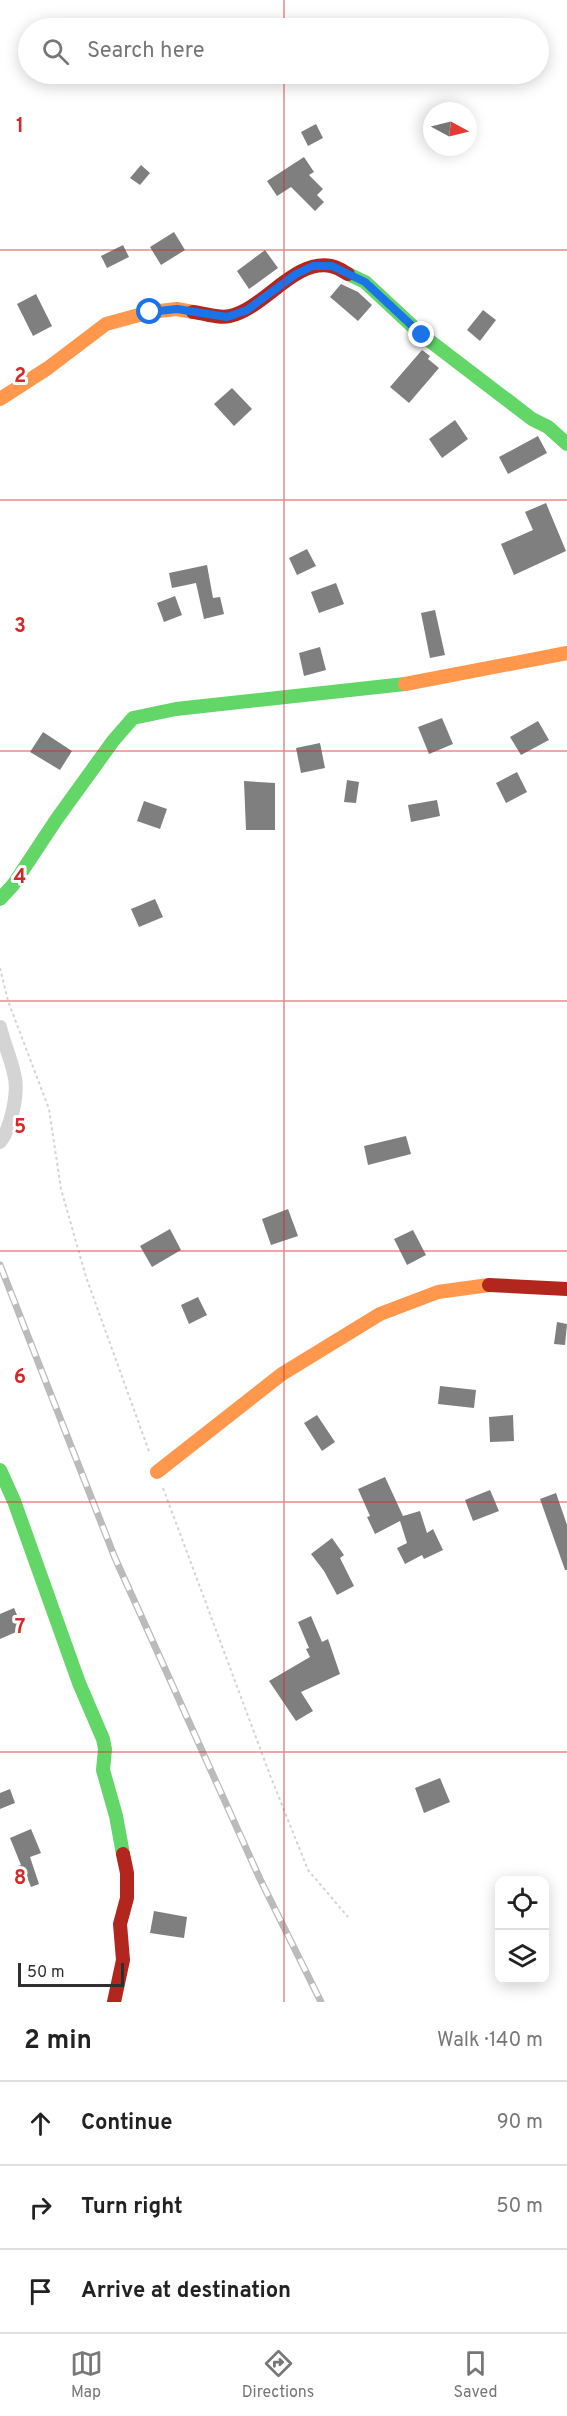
<!DOCTYPE html>
<meta charset="utf-8">
<style>
body{margin:0;font-family:Overpass,sans-serif;background:#f6f6f6;color:#222}
.controls{position:absolute;right:18px;bottom:18px;display:grid;overflow:hidden;border-radius:12px;box-shadow:0 3px 15px #0003}
.controls button{width:54px;height:54px;display:grid;place-items:center;padding:0;border:0;border-bottom:2px solid #e0e0e0;background:#fff;color:#222;font:30px sans-serif}
.compass{position:absolute;left:423px;top:102px;width:54px;height:54px;border-radius:50%;background:#fff;box-shadow:0 3px 15px #0003;rotate:97deg}
.scale{position:absolute;left:18px;bottom:15px;width:106px;box-sizing:border-box;padding-left:6px;border:3px solid #2f2f2f;border-top:0;font-size:16px;line-height:21px;white-space:nowrap;color:#2f2f2f;-webkit-text-stroke:4px #fff;paint-order:stroke}
.stop{position:absolute;width:18px;height:18px;margin:-14px;border:4px solid #1a73e8;border-radius:50%;background:#fff}
.stop.end{background:#1a73e8;border-color:#fff;box-shadow:0 2px 6px #0008}
.list{margin:0;padding:0;list-style:none}
h2{display:flex;justify-content:space-between;align-items:center;height:78px;margin:0;padding:0 24px;font-size:26px}
h2 small{font-size:20px;font-weight:400;color:#767676}
.list li{display:grid;grid-template-columns:39px 1fr auto;gap:18px;align-items:center;box-sizing:border-box;height:84px;padding:0 24px;border-top:2px solid #e0e0e0}
.list b{display:block;font-size:22px;white-space:nowrap}
.list em{font-size:20px;font-style:normal;color:#767676}
.icon{flex:none;width:33px;height:33px;fill:none;stroke:currentColor;stroke-width:2;stroke-linecap:round;stroke-linejoin:round}
.map{position:relative;flex:none;width:567px;height:2002px;overflow:hidden}
.search{position:absolute;background:#fff;box-shadow:0 3px 15px #0003;left:18px;right:18px;top:18px;height:66px;display:flex;align-items:center;gap:15px;box-sizing:border-box;padding:0 21px;border-radius:33px;color:#767676;font-size:22px}
.sheet{height:330px;background:#fff}
nav{display:flex;justify-content:space-around;align-items:center;box-sizing:border-box;height:84px;border-top:2px solid #e0e0e0;background:#fff;font-size:16px;color:#767676}
nav a{display:grid;justify-items:center;gap:3px}
nav .on{color:#787878}
.map>svg:first-child{display:block}
.building{fill:#7f7f7f}
.lines{fill:none;stroke-linecap:round;stroke-linejoin:round}
.path{stroke:#d4d4d4;stroke-width:2;stroke-dasharray:3 3;stroke-linecap:butt}
.street{stroke:#d4d4d4;stroke-width:14}
.fast{stroke:#63d668;stroke-width:14}
.slow{stroke:#ff974d;stroke-width:14}
.jam{stroke:#b3261e;stroke-width:14}
.rail-casing{stroke:#bbb;stroke-width:7}
.rail{stroke:#fff;stroke-width:4.5;stroke-dasharray:14;stroke-linecap:butt}
.route{stroke:#1a73e8;stroke-width:8}
.grid{fill:none;stroke:#d62828;stroke-width:1.5;stroke-opacity:0.55}
.grid-label{font-size:20px;text-anchor:middle;font-weight:bold;fill:#d62828;stroke:#fff;stroke-width:6;stroke-linejoin:round;paint-order:stroke}
</style>
<div class="map">
<svg width="567" height="2002" viewBox="0 0 567 2002">
<rect width="100%" height="100%" fill="#fff"/>
<g class="building">
<path d="M316,124L323,138L308,146L301,132Z"/>
<path d="M304,157L314,172L309,175L323,189L317,195L324,202L315,211L291,187L277,196L267,181Z"/>
<path d="M141,165L150,173L140,185L130,178Z"/>
<path d="M174,232L185,250L161,265L150,247Z"/>
<path d="M123,245L129,257L107,268L101,256Z"/>
<path d="M265,250L278,268L249,289L237,271Z"/>
<path d="M341,284L358,292L372,305L358,321L330,297Z"/>
<path d="M36,294L52,326L33,336L17,304Z"/>
<path d="M483,310L496,320L480,341L467,330Z"/>
<path d="M422,350L430,356L428,359L439,368L409,403L390,387Z"/>
<path d="M232,388L252,409L234,426L214,404Z"/>
<path d="M455,420L468,439L442,458L429,439Z"/>
<path d="M538,436L547,453L508,474L499,457Z"/>
<path d="M546,503L566,551L514,575L501,544L533,530L525,512Z"/>
<path d="M307,549L316,566L297,575L289,558Z"/>
<path d="M207,565L213,598L220,597L224,614L204,619L196,583L172,588L169,573Z"/>
<path d="M336,583L344,604L319,613L311,592Z"/>
<path d="M175,596L182,615L164,622L157,603Z"/>
<path d="M435,610L445,655L430,658L421,613Z"/>
<path d="M320,647L326,670L304,676L299,653Z"/>
<path d="M442,718L453,744L429,754L418,727Z"/>
<path d="M538,721L549,740L521,755L510,737Z"/>
<path d="M43,732L72,751L60,770L30,752Z"/>
<path d="M320,743L325,768L301,773L296,748Z"/>
<path d="M517,772L527,792L506,803L496,783Z"/>
<path d="M347,780L359,782L356,803L344,802Z"/>
<path d="M244,781L275,783V830H246Z"/>
<path d="M437,800L440,816L411,822L408,805Z"/>
<path d="M144,801L167,809L160,829L137,821Z"/>
<path d="M155,899L163,917L139,927L131,909Z"/>
<path d="M406,1136L411,1154L368,1165L364,1146Z"/>
<path d="M288,1209L298,1236L271,1245L262,1219Z"/>
<path d="M170,1229L181,1250L152,1267L140,1246Z"/>
<path d="M413,1230L426,1255L407,1265L394,1239Z"/>
<path d="M198,1297L207,1315L189,1324L181,1305Z"/>
<path d="M557,1322L567,1324L565,1345L554,1344Z"/>
<path d="M440,1386L476,1390L474,1408L438,1404Z"/>
<path d="M317,1415L335,1442L322,1451L304,1423Z"/>
<path d="M513,1415L514,1441L490,1442L489,1417Z"/>
<path d="M385,1477L403,1516L420,1511L427,1533L433,1529L443,1550L424,1559L422,1555L405,1564L397,1548L407,1543L400,1521L375,1534L367,1517L370,1516L358,1489Z"/>
<path d="M490,1490L499,1511L473,1521L465,1500Z"/>
<path d="M556,1493L567,1525V1570H565L540,1499Z"/>
<path d="M332,1538L344,1555L340,1558L354,1586L337,1595L324,1571L311,1554Z"/>
<path d="M14,1608L23,1629L0,1639V1614Z"/>
<path d="M311,1616L322,1642L328,1639L340,1674L301,1692L313,1711L296,1721L269,1681L310,1657L306,1649L309,1648L298,1622Z"/>
<path d="M440,1778L450,1802L424,1813L415,1788Z"/>
<path d="M10,1789L15,1803L0,1809V1793Z"/>
<path d="M31,1829L41,1853L30,1857L39,1884L31,1887L27,1877L23,1879L18,1866L21,1865L10,1838Z"/>
<path d="M154,1911L187,1917L184,1938L150,1933Z"/>
</g>
<g class="lines">
<g class="path">
<path d="M0,968L8,1001L49,1109L61,1189L86,1277L150,1454"/>
<path d="M163,1488L270,1775L308,1870L348,1917"/>
</g>
<path class="street" d="M0,1027C4,1044 12,1061 15,1078C18,1095 11,1128 0,1142"/>
<g class="fast">
<path d="M348,274L365,282L422,335L532,419L548,427L567,444"/>
<path d="M0,899L13,885L56,820L113,741L133,718L176,709L405,684"/>
<path d="M0,1470L14,1501L79,1683L103,1739L105,1749L103,1770L116,1816L123,1854"/>
</g>
<g class="slow">
<path d="M0,399L48,368L106,324L150,312L177,309L193,312"/>
<path d="M405,684L567,653"/>
<path d="M157,1472L282,1374L380,1314L438,1292L489,1285"/>
</g>
<g class="jam">
<path d="M193,312C204,313 219,319 230,316C265,308 294,259 331,266C337,267 343,271 348,274"/>
<path d="M489,1285L567,1289"/>
<path d="M114,2002L123,1960L120,1924L127,1898V1873L123,1854"/>
</g>
<g class="rail-casing">
<path id="rail" d="M0,1265L115,1558L260,1879L321,2002"/>
</g>
<use href="#rail" class="rail"/>
</g>
<g class="lines">
<path class="route" d="M150,312L177,309L227,317L247,310L296,274L313,266H332L365,282L422,335"/>
</g>
<path class="grid" d="M284,0V28M284,74V2002M0,250H567M0,500H567M0,751H567M0,1001H567M0,1251H567M0,1502H567M0,1752H567"/>
<g class="grid-label">
<text x="20" y="132">1</text>
<text x="20" y="382">2</text>
<text x="20" y="632">3</text>
<text x="20" y="883">4</text>
<text x="20" y="1133">5</text>
<text x="20" y="1383">6</text>
<text x="20" y="1633">7</text>
<text x="20" y="1884">8</text>
</g>
</svg>
<div class="controls">
<button><svg class="icon" aria-label="locate" viewBox="0 0 24 24"><circle cx="12" cy="12" r="6"/><path d="M12 2v4M12 18v4M2 12h4M18 12h4"/></svg></button>
<button><svg class="icon" aria-label="layers" viewBox="0 0 24 24"><path d="M12 4l9 5-9 5-9-5zM3 14l9 5 9-5"/></svg></button>
</div>
<svg class="compass" viewBox="-18 -18 36 36"><path d="M0-13l5 13h-10z" fill="#e53935"/><path d="M0 13l5-13h-10z" fill="#767676"/></svg>
<div class="scale">50 m</div>
<div class="stop" style="left:150px;top:312px"></div>
<div class="stop end" style="left:422px;top:335px"></div>
<div class="search"><svg class="icon" aria-label="search" viewBox="0 0 24 24"><circle cx="10" cy="10" r="6"/><path d="M15 15l6 6"/></svg>Search here</div>
</div>
<section class="sheet">
<h2>2 min<small>Walk · 140 m</small></h2>
<ul class="list">
<li><svg class="icon" aria-label="ahead" viewBox="0 0 24 24"><path d="M12 20V5M6 11l6-6 6 6"/></svg><div><b>Continue</b></div><em>90 m</em></li>
<li><svg class="icon" aria-label="right" viewBox="0 0 24 24"><path d="M7 20v-9h11M14 6l5 5-5 5"/></svg><div><b>Turn right</b></div><em>50 m</em></li>
<li><svg class="icon" aria-label="arrive" viewBox="0 0 24 24"><path d="M6 21V4h12l-3 4 3 4H6"/></svg><div><b>Arrive at destination</b></div></li>
</ul>
</section>
<nav>
<a class="on"><svg class="icon" aria-label="map" viewBox="0 0 24 24"><path d="M3 6l6-2 6 2 6-2v14l-6 2-6-2-6 2zM9 4v14M15 6v14"/></svg>Map</a>
<a><svg class="icon" aria-label="directions" viewBox="0 0 24 24"><path d="M12 3l9 9-9 9-9-9zM9 14v-3h6M13 9l2 2-2 2"/></svg>Directions</a>
<a><svg class="icon" aria-label="saved" viewBox="0 0 24 24"><path d="M7 4h10v16l-5-4-5 4z"/></svg>Saved</a>
</nav>
